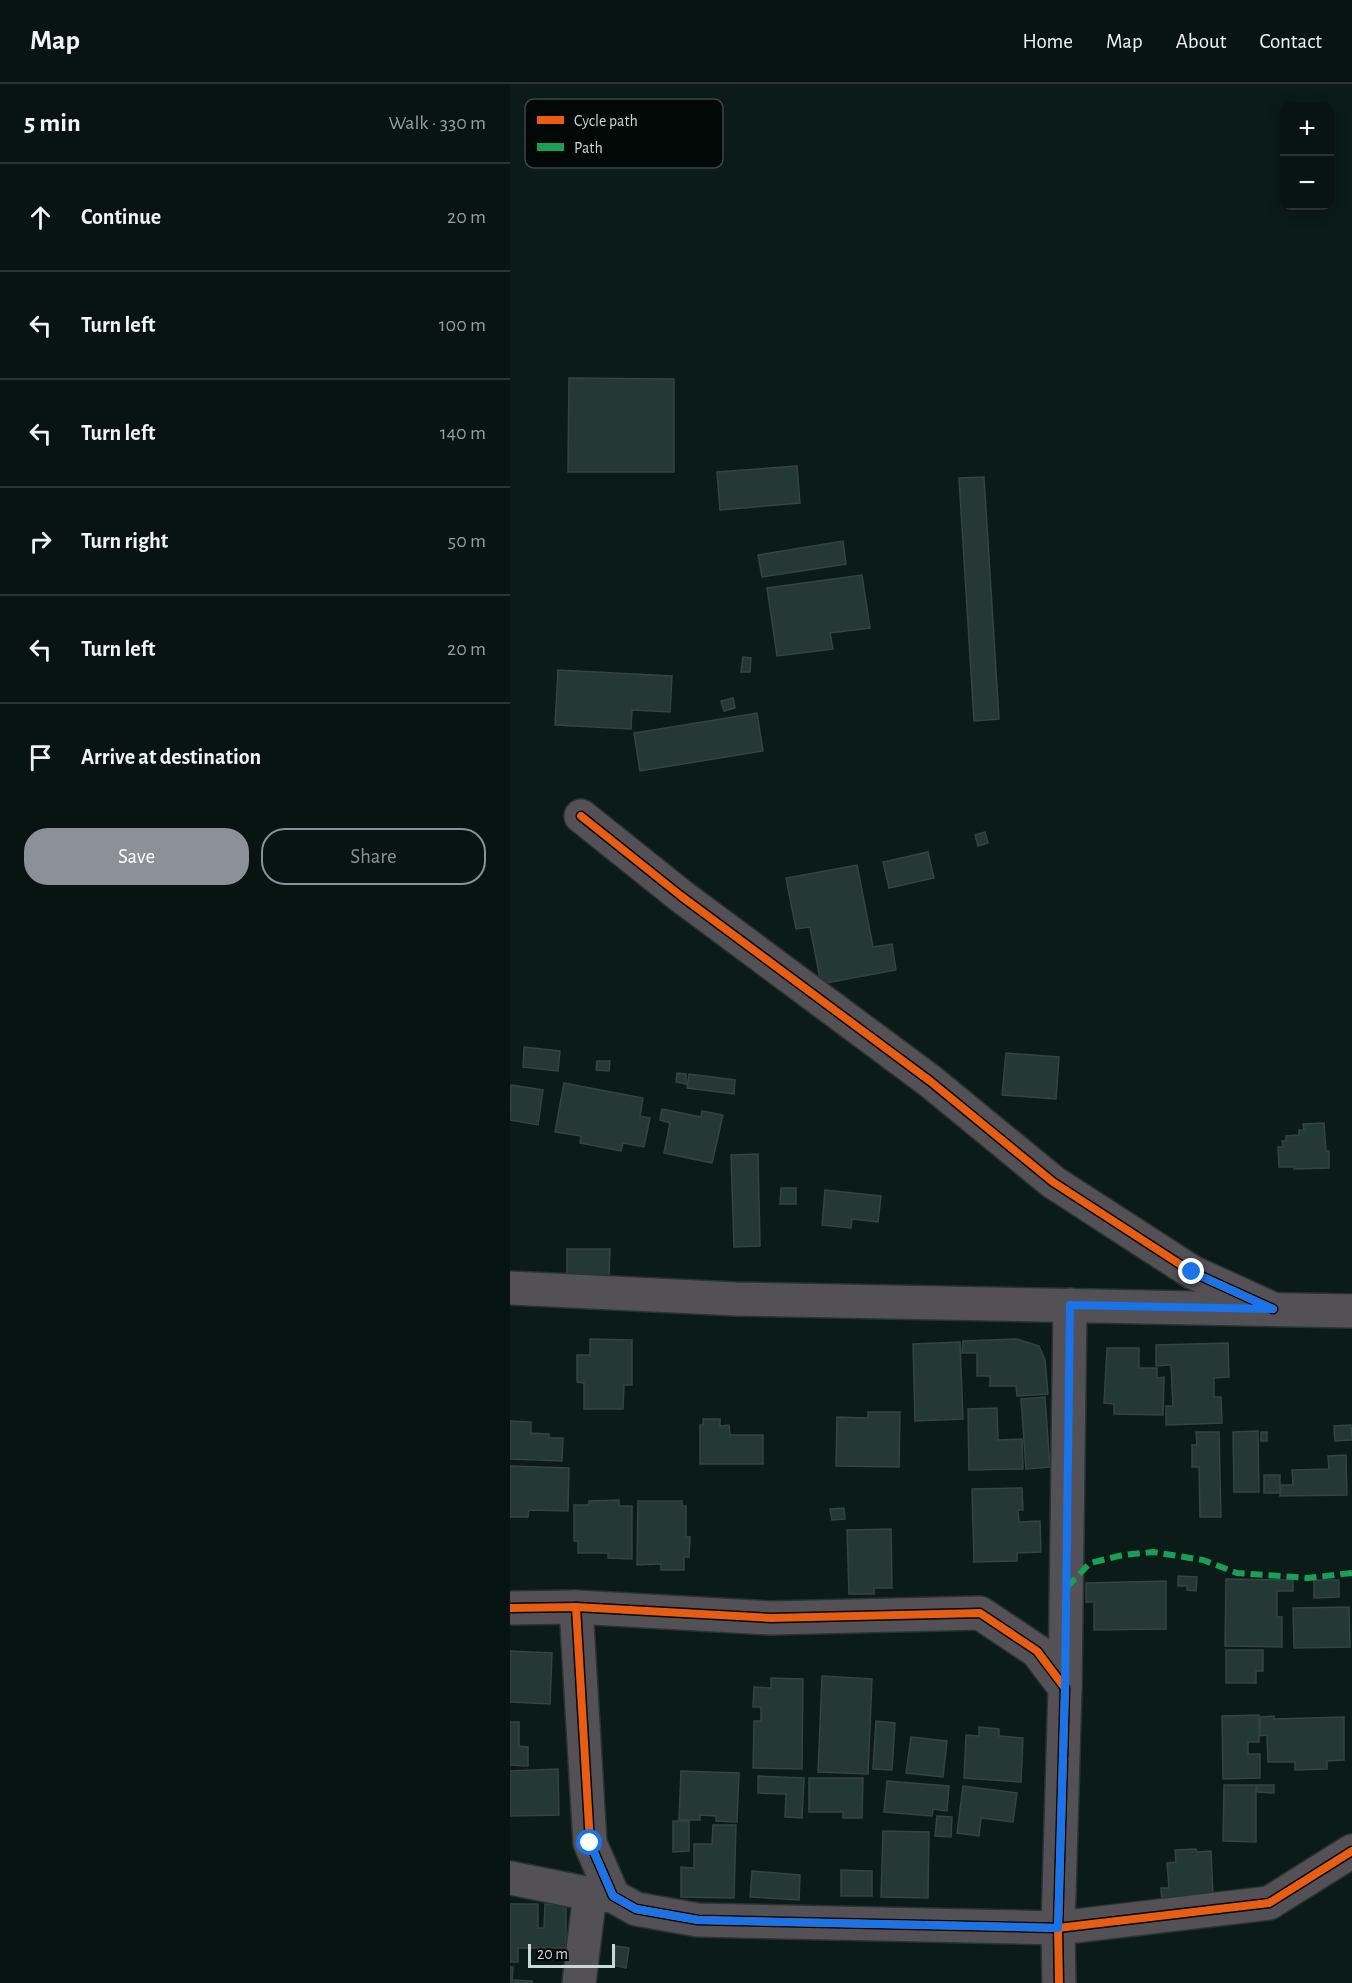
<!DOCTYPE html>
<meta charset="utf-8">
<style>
body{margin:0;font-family:"Alegreya Sans",sans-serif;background:#111d1b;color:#f1f3f6}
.controls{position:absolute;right:18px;top:18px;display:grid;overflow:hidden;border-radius:12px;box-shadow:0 3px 15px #0003}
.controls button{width:54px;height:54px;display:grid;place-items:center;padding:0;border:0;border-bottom:2px solid #293332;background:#081412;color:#f1f3f6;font:30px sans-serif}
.scale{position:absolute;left:18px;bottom:15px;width:87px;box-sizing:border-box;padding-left:6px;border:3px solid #cad9d5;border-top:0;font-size:16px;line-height:21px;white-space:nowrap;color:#cad9d5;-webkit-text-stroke:4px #010806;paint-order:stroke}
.stop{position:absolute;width:18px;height:18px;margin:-14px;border:4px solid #1a73e8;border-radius:50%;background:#fff}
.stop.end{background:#1a73e8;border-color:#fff;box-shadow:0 2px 6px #0008}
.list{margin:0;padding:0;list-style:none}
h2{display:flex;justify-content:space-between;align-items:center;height:78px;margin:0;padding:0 24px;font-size:26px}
h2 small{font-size:20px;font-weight:400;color:#989e9f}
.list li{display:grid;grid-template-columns:39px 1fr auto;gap:18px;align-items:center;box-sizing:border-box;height:108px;padding:0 24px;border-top:2px solid #293332}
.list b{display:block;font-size:22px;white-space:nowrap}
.list em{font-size:20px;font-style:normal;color:#989e9f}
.actions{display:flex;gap:12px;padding:18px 24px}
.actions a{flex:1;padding:14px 0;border:2px solid #8c9099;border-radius:24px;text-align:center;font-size:21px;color:#8c9099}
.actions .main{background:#8c9099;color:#fff}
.icon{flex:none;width:33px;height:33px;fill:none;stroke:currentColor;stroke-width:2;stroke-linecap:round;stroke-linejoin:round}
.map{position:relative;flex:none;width:842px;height:1899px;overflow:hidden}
header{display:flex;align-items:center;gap:36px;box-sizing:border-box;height:84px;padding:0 30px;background:#081412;border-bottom:2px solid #293332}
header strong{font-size:28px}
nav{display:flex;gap:33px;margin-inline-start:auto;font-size:21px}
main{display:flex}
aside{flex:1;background:#081412}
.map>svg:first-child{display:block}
.building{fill:#243935;stroke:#364340;stroke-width:1.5}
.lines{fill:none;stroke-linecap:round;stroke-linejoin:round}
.minor-casing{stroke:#273432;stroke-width:36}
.minor{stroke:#535155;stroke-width:33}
.quiet{stroke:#1a9f57;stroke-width:6;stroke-dasharray:12 6;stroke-linecap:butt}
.cycleway-casing{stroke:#010806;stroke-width:11}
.cycleway{stroke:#e95d12;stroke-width:8}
.route{stroke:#1a73e8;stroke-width:8}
.key{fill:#010806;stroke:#3d4744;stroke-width:1.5}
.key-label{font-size:16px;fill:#cad9d5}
</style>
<header>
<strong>Map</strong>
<nav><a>Home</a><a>Map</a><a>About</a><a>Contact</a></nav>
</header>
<main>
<aside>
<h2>5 min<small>Walk · 330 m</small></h2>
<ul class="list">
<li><svg class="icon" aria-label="ahead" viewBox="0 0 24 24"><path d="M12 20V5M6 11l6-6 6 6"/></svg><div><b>Continue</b></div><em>20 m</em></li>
<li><svg class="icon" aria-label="left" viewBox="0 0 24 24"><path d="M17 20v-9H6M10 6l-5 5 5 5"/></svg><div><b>Turn left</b></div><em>100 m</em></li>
<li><svg class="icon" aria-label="left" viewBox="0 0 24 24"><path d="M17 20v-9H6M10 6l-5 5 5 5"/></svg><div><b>Turn left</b></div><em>140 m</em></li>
<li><svg class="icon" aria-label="right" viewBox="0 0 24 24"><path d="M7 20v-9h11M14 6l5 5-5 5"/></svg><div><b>Turn right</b></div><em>50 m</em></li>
<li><svg class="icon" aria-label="left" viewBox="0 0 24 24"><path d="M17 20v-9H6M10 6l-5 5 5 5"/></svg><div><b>Turn left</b></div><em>20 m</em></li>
<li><svg class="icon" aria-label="arrive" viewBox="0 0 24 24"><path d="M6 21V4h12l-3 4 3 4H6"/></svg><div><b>Arrive at destination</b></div></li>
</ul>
<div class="actions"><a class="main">Save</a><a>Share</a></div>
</aside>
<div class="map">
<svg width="842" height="1899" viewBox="0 0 842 1899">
<rect width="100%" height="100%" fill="#0b1b18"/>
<g class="building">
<path d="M59,294L164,295V388H58Z"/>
<path d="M287,382L290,419L210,426L207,388Z"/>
<path d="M474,393L489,635L464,637L449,394Z"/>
<path d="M333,457L336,480L252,493L248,471Z"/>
<path d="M352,491L360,544L320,549L323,565L267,572L257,504Z"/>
<path d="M233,573L241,574L240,588H231Z"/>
<path d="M48,586L162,592L160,628L122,626L121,645L45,641Z"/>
<path d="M223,614L225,624L214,627L211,617Z"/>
<path d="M247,629L253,667L130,687L124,649Z"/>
<path d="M475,748L478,759L468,762L465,751Z"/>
<path d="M418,768L424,794L379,804L373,778Z"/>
<path d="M347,781L363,863L382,860L386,886L311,900L300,843L286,845L276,794Z"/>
<path d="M14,963L50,967L48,987L13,983Z"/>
<path d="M496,969L549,973L546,1015L492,1011Z"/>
<path d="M87,977H100L99,987L86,986Z"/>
<path d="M167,989L176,990V1000L166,998Z"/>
<path d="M179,990L225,996L224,1010L177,1004Z"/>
<path d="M54,999L133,1014L130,1032L140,1034L134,1063L113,1059L111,1067L70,1059L71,1052L45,1048Z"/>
<path d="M1,1001L33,1006L28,1041L0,1036Z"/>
<path d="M152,1025L191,1033L192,1027L213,1031L202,1079L154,1069L160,1039L150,1036Z"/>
<path d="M814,1039L816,1067H819V1084L784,1085V1083H769L768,1063H773L772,1057H776V1052L789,1051V1046H794L793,1040Z"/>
<path d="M248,1070L250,1162L224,1163L221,1071Z"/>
<path d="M271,1104H286V1120H270Z"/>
<path d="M315,1106L371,1112L368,1138L342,1135L341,1144L312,1141Z"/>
<path d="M57,1165H100L99,1194L57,1193Z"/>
<path d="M80,1255L122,1256V1301H114L113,1325H74V1299L67,1298V1271H80Z"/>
<path d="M507,1255L529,1262L535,1276L538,1310L507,1312L506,1302H480V1292H467V1269H452L453,1257Z"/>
<path d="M450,1258L453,1335L405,1337L403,1260Z"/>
<path d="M718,1259L719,1293L704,1294V1313H711L712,1339L656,1341V1322H663L661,1281L646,1282V1261Z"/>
<path d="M597,1264H629V1284H647V1294L654,1293L653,1331L604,1330V1320L594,1319Z"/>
<path d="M535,1313L540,1383L516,1385L511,1315Z"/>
<path d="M487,1324L488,1356L512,1355L513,1385L459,1386L458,1325Z"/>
<path d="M358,1328H390L389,1383L326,1382L327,1333L358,1334Z"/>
<path d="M193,1335H210V1342L219,1341L220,1351H253V1380H190V1341H193Z"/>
<path d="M0,1337L21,1338V1349L39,1350V1354H53L52,1377L0,1375Z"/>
<path d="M841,1341L842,1356L825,1357L824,1342Z"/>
<path d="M748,1347L749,1408H724L723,1348Z"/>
<path d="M686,1348H709L711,1433H690L689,1383H682V1361H687Z"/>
<rect x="751" y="1348" width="6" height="9"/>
<path d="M836,1371L837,1411L770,1412V1401H783L782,1386L819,1385L818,1372Z"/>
<path d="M0,1382L59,1384L58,1427L19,1426L18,1433H0Z"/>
<rect x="754" y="1391" width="16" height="18"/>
<path d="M512,1404L513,1426H508L509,1438L530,1437L531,1468L507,1469V1477L464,1478L462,1405Z"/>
<path d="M109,1416V1422H122V1475L98,1474V1469H68V1457H64V1421H79V1417Z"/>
<path d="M128,1417H172V1422H176V1453H180L179,1473H174V1486H151V1480L127,1481Z"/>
<path d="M334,1424L335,1435L322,1436L320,1425Z"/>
<path d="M381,1445L382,1504H364V1510H339L337,1446Z"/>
<path d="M668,1492L687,1493L686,1507L677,1506V1502H668Z"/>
<path d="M716,1495L783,1496V1507H767V1533H772V1563L715,1562Z"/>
<path d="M804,1496H829V1513L804,1514Z"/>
<path d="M656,1497V1545L584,1546V1518H576V1499Z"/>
<path d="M839,1523L840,1563L784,1564L783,1524Z"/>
<path d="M716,1566H753V1587H746V1599H716Z"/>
<path d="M0,1567L42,1569L40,1620L0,1618Z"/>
<path d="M312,1592L362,1595L358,1690L308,1688Z"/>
<path d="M261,1594L293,1595L292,1685L243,1684L244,1637H251V1623H243L244,1603L261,1604Z"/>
<path d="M749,1631V1658H738V1670H750V1694L713,1695L712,1632Z"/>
<path d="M764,1632V1635L834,1633V1676L817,1677V1685L785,1686V1678H758L757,1651L750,1652V1633Z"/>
<path d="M366,1637L385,1639L382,1686L363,1685Z"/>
<path d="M0,1638H9V1662L18,1663V1682L0,1681Z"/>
<path d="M469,1643L489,1645V1652L513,1654L511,1698L454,1694L456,1651L469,1652Z"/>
<path d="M401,1653L437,1657L433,1693L396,1689Z"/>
<path d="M48,1685L49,1731L0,1732V1687Z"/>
<path d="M171,1687L229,1689L227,1738L206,1737V1732L190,1731V1736H169Z"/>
<path d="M248,1692L294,1694L292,1734L275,1733L276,1710L248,1709Z"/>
<path d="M299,1694H353L352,1734H333V1728H299Z"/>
<path d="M377,1697L439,1702L437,1727L423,1725L422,1732L374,1728Z"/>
<path d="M714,1701H746V1758L713,1757Z"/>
<path d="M747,1701H764V1709L747,1708Z"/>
<path d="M453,1702L507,1709L503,1738L471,1734L469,1752L447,1749Z"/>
<path d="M427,1732L442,1733L441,1753L425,1752Z"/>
<path d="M163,1737H179V1767L163,1768Z"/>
<path d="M203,1741H226L224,1814L171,1813V1783L184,1784V1760H202Z"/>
<path d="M373,1747L419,1748L418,1814L371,1813Z"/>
<path d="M686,1765L687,1768L701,1767L703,1811L652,1818L651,1804H659L657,1779L666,1778L665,1766Z"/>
<path d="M331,1786L362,1787V1812H331Z"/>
<path d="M242,1787L290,1791L289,1816L240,1813Z"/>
<path d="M0,1820H28V1844H34L35,1820H56V1864H8V1878H0Z"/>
<path d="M106,1862L119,1864L116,1884L103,1881Z"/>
<path d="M0,1883H3L2,1896L22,1897V1899H0Z"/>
</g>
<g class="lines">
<g class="minor-casing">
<g id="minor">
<path d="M71,732L171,812L420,997L543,1098L682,1188L763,1225"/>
<path d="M0,1204L226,1215L842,1227"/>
<path d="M66,1523L80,1759L103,1812L126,1825L188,1836L548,1844L759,1819L842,1767"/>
<path d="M0,1524L66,1523L261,1534L470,1529L527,1567L555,1604L548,1844L549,1899"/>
<path d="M555,1604L560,1221"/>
<path d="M0,1794L80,1810"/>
<path d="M69,1899L80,1810L103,1812"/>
</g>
</g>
<use href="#minor" class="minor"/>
<path class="quiet" d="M557,1503L580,1479L613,1471L643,1468L693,1476L727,1489L798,1494L842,1489"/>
<g class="cycleway-casing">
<g id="cycleway">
<path d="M71,732L171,812L420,997L543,1098L682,1188L763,1225"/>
<path d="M66,1523L80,1759L103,1812L126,1825L188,1836L548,1844L759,1819L842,1767"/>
<path d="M0,1524L66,1523L261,1534L470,1529L527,1567L555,1604L548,1844L549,1899"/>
</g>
</g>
<use href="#cycleway" class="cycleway"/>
</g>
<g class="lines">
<path class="route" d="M80,1759L103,1812L126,1825L188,1836L548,1844L555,1604L560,1221L763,1225L682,1188"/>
</g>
<rect x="15" y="15" width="198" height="69" rx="9" class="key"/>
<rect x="27" y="32" width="27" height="8" fill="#e95d12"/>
<rect x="27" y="59" width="27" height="8" fill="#1a9f57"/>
<g class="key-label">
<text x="64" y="42">Cycle path</text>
<text x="64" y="69">Path</text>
</g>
</svg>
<div class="controls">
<button>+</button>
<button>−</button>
</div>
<div class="scale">20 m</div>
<div class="stop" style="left:80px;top:1759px"></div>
<div class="stop end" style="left:682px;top:1188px"></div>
</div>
</main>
